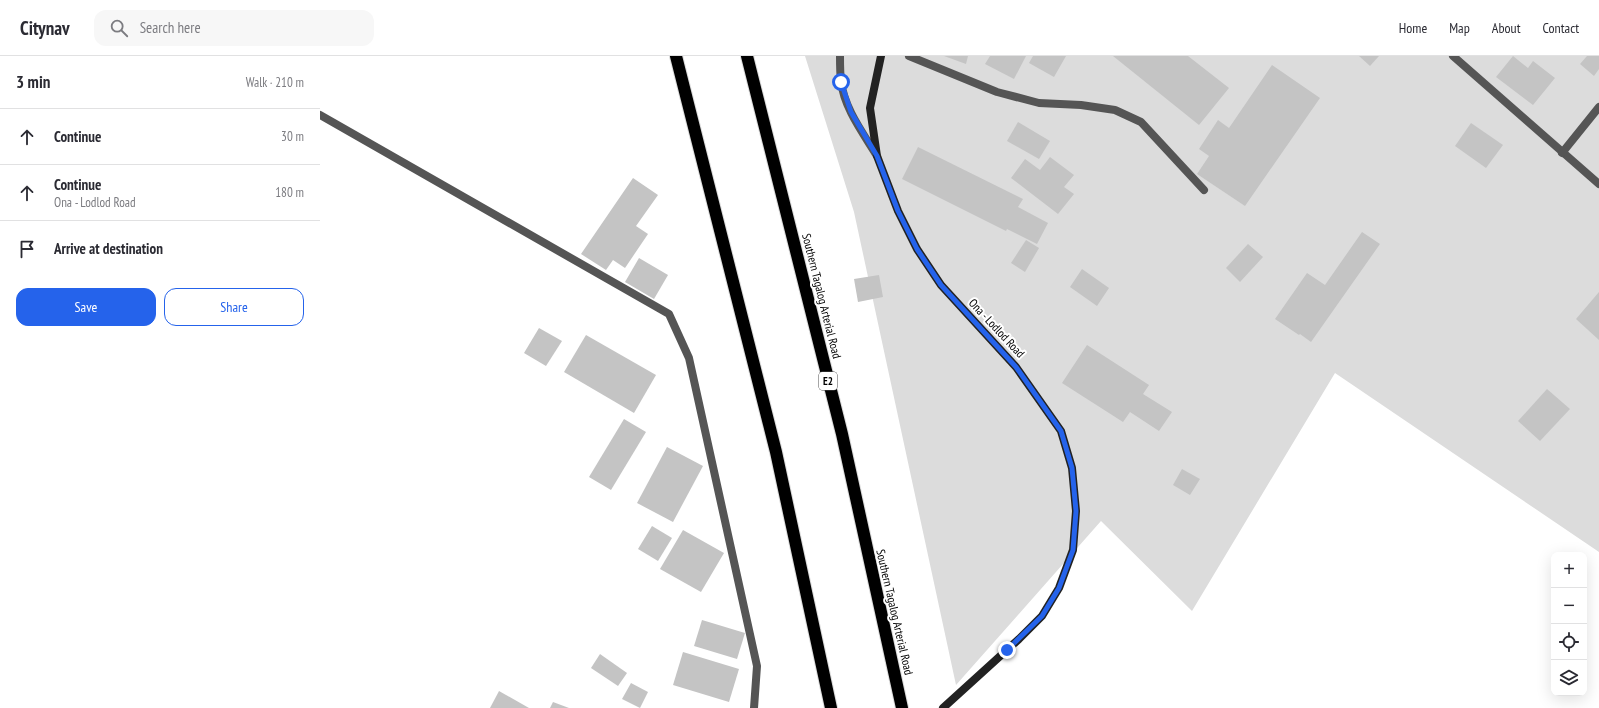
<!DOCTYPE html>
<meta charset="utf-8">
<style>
body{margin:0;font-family:"PT Sans Narrow",sans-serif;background:#f7f7f7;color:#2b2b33}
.controls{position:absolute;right:12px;bottom:12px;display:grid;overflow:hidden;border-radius:8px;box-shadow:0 4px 16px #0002}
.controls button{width:36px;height:36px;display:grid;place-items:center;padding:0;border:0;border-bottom:1px solid #e1e1e2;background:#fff;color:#2b2b33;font:20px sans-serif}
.stop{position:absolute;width:12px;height:12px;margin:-9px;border:3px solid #2563eb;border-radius:50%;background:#fff}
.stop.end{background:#2563eb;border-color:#fff;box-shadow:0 1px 4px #0008}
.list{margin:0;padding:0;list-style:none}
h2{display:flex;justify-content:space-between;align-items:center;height:52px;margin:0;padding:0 16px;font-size:17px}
h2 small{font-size:13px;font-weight:400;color:#7c7c81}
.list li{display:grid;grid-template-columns:26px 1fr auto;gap:12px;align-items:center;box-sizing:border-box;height:56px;padding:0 16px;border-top:1px solid #e1e1e2}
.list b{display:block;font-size:15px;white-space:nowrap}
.list p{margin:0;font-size:13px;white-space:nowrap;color:#7c7c81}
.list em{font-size:13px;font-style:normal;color:#7c7c81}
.actions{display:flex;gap:8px;padding:12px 16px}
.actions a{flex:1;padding:9px 0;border:1px solid #2563eb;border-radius:12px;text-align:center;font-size:14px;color:#2563eb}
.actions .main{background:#2563eb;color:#fff}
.icon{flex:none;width:22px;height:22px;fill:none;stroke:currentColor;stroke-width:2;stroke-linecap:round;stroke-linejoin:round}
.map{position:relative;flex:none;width:1279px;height:652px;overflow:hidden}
header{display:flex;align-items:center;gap:24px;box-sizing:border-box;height:56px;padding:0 20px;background:#fff;border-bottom:1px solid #e1e1e2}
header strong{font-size:19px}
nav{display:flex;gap:22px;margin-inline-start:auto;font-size:14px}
.search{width:280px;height:36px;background:#f7f7f7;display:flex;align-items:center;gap:10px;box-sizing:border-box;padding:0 14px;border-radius:12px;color:#7c7c81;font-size:15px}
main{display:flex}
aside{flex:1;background:#fff}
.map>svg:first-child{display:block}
.green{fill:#dcdcdc}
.building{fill:#c4c4c4}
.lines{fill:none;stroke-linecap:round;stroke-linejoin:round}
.highway-casing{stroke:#dbdbdb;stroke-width:14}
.lane{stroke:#555;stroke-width:8}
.street{stroke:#555;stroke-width:8}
.secondary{stroke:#222;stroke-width:8}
.highway{stroke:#000;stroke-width:12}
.route{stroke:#2563eb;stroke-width:5}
.labels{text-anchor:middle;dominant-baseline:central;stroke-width:4;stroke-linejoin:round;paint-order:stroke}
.shield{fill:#fff;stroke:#4c4c4c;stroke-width:1}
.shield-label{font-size:11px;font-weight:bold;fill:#000}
.street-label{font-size:12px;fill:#000;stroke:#fff}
</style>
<header>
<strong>Citynav</strong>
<div class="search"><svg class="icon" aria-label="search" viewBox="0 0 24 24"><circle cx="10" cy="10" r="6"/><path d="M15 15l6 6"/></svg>Search here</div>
<nav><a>Home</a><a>Map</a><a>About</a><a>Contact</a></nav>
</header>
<main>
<aside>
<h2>3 min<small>Walk · 210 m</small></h2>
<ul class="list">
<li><svg class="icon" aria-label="ahead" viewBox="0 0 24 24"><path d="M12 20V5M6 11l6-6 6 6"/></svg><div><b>Continue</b></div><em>30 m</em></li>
<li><svg class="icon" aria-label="ahead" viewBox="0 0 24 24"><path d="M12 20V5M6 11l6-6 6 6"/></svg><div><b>Continue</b><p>Ona - Lodlod Road</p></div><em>180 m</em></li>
<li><svg class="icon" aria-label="arrive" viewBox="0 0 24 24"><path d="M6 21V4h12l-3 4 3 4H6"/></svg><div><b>Arrive at destination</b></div></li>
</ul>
<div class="actions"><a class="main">Save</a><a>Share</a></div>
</aside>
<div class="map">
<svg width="1279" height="652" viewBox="0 0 1279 652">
<rect width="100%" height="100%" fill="#fff"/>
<path class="green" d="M485,0H1279V496L1015,317L872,555L781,465L636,629L534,156Z"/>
<g class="building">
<path d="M624,0H648L646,8Z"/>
<path d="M670,0H706L694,23L665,8Z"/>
<path d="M713,0H746L734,21L709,7Z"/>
<path d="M793,0H868L909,32L879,69Z"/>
<path d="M1039,0H1059L1050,10Z"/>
<path d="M1193,0L1208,12L1213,5L1235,22L1213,49L1176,21Z"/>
<path d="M1267,0H1279V13L1274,20L1260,8Z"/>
<path d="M952,9L1000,42L925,150L877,118L889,100L879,93L898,64L909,72Z"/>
<path d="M698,66L730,85L719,103L687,85Z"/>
<path d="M1151,67L1183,89L1166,112L1135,90Z"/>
<path d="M598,91L703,143L698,151L728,167L717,188L687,173L686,175L582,123Z"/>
<path d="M730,101L754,119L744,131L754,138L738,158L691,122L705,103L720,114Z"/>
<path d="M313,122L338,139L316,170L328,178L305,212L293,204L286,214L261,198Z"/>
<path d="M1042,176L1060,188L991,286L980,278L979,279L955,263L987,217L1005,229Z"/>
<path d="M706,184L719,192L705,216L691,207Z"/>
<path d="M928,188L943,201L920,226L906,212Z"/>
<path d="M319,202L348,219L334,243L305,226Z"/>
<path d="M762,213L789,232L777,250L750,231Z"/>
<path d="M559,219L563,241L538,246L534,223Z"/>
<path d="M1279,236V284L1256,263Z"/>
<path d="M219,272L242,285L226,310L204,297Z"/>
<path d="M266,279L336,319L314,357L244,316Z"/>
<path d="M767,289L829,329L823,338L852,356L839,375L810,356L803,366L742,327Z"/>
<path d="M1227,333L1250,353L1220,385L1198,365Z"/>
<path d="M304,363L326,376L291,434L269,421Z"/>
<path d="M347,391L383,410L353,466L317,447Z"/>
<path d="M862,413L880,423L870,439L853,429Z"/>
<path d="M332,470L352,482L338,505L318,493Z"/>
<path d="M363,474L404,497L381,536L340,513Z"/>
<path d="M382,564L425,577L417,603L374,590Z"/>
<path d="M363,596L419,613L409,646L353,629Z"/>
<path d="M280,598L307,617L298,630L271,612Z"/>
<path d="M311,627L328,636L320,652L302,643Z"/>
<path d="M179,635L209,652H170Z"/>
<path d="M233,646L249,652H230Z"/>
</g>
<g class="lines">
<g class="highway-casing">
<g id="highway">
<path d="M356,0L456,396L511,652"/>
<path d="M427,0L522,378L582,652"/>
</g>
</g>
<g class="lane">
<path d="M520,0C520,8 520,17 521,25C524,52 543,77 557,100"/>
<path d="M589,0L677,36L719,47L761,49L795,54L821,66L884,134"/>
</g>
<g class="street">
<path d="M1133,0L1279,128"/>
<path d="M0,59L349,258L369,302L437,610L434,652"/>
<path d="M1242,97L1279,51"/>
</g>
<path class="secondary" d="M561,0L550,52L557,100L578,155L597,193L621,229L696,311L741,375L752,412L756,455L753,494L739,532L722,560L699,583L623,652"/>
<use href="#highway" class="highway"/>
</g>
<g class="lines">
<path class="route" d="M521,26L531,56L557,100L578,155L597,193L621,229L696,311L741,375L752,412L756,455L753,494L739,532L722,560L687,594"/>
</g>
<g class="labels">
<rect class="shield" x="499" y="316" width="18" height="18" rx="3"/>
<g class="shield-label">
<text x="508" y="325">E2</text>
</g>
<g class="street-label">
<text transform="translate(502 240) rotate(76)">Southern Tagalog Arterial Road</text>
<text transform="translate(677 272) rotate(47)">Ona - Lodlod Road</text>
<text transform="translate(575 556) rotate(77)">Southern Tagalog Arterial Road</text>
</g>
</g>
</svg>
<div class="controls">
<button>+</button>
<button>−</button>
<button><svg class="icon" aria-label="locate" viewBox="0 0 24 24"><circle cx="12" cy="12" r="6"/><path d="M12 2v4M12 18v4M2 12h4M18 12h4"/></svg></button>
<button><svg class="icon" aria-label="layers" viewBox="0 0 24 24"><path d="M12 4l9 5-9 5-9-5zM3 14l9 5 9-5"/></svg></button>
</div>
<div class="stop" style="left:521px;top:26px"></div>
<div class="stop end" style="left:687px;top:594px"></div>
</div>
</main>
